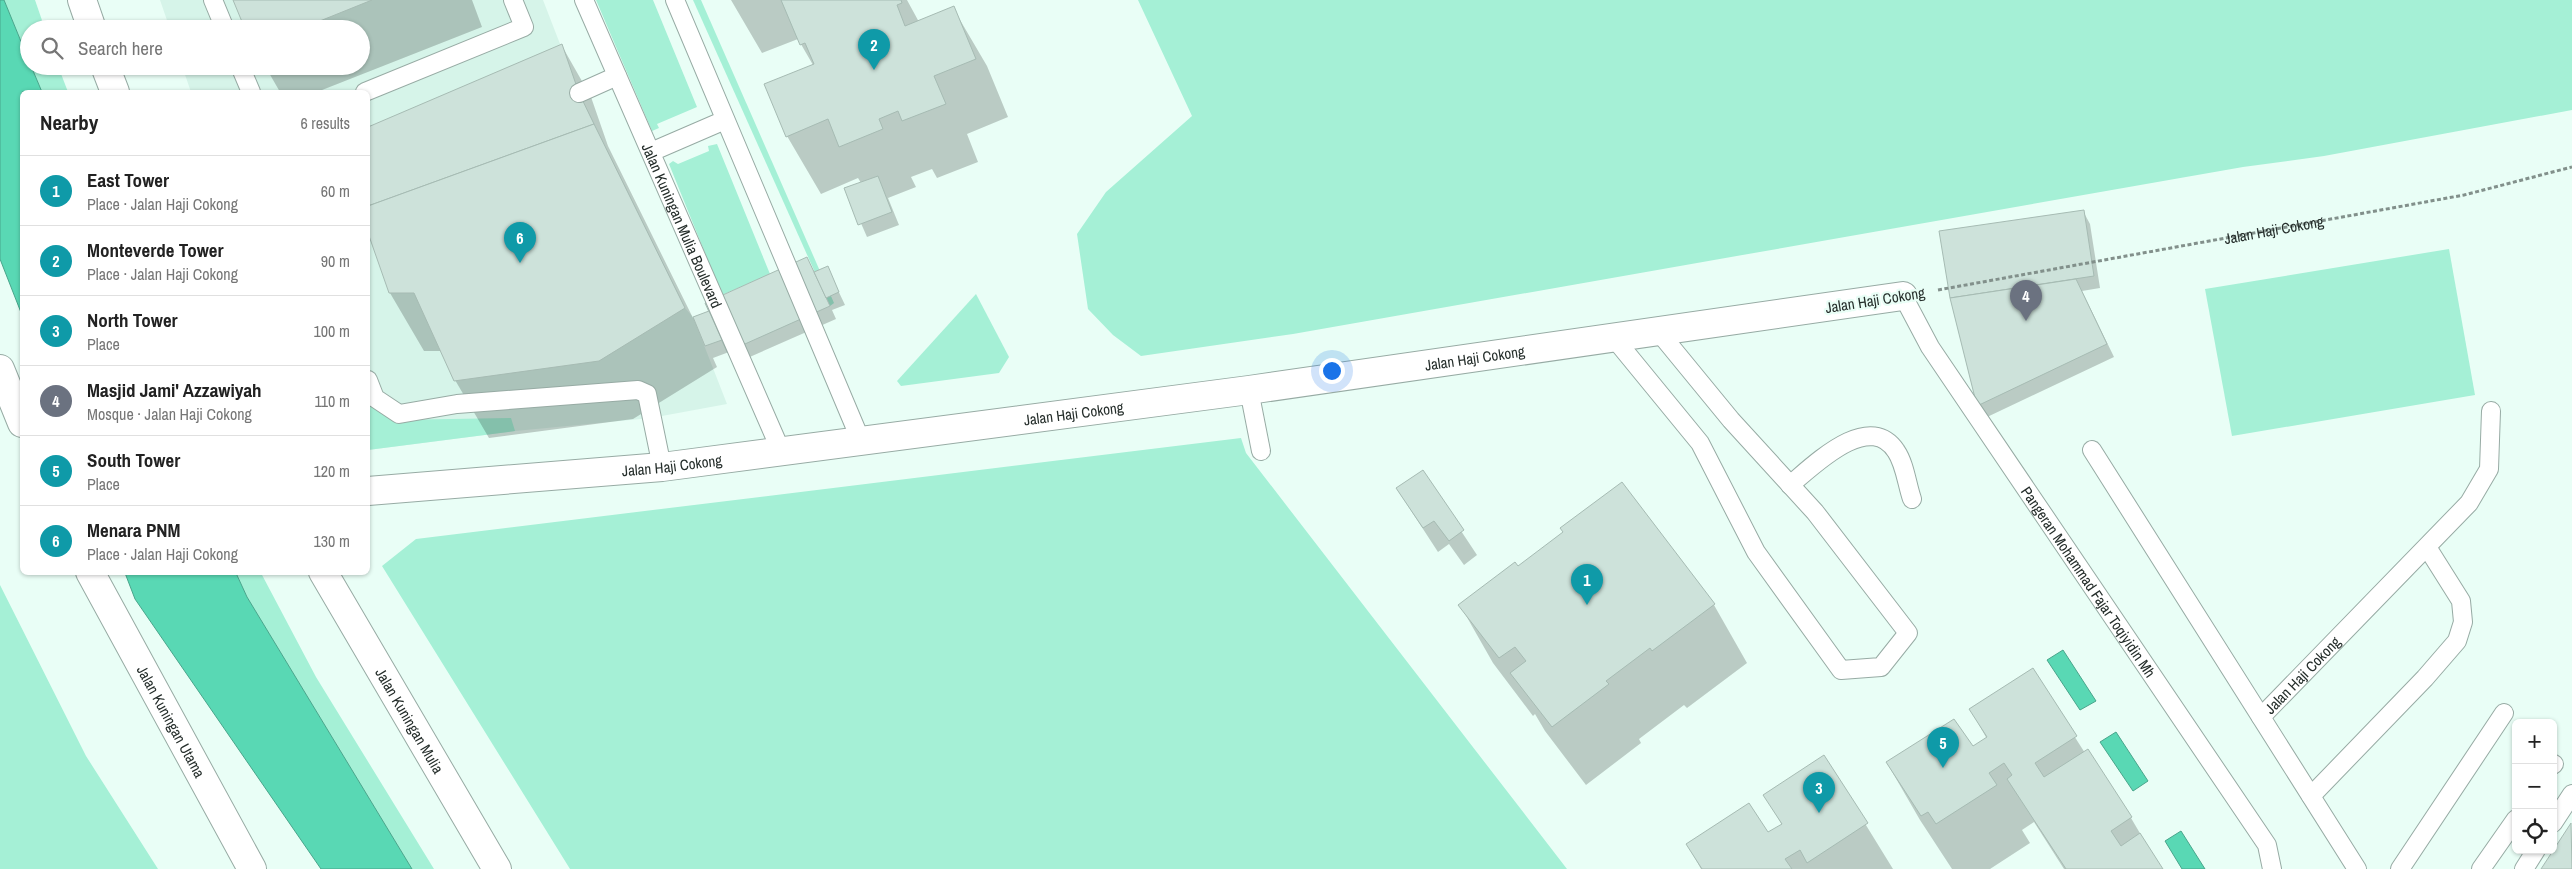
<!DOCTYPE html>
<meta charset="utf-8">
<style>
body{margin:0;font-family:"Archivo Narrow",sans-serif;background:#f6f6f6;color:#222}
.controls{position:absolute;right:15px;bottom:15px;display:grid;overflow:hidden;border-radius:8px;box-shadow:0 1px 4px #0004}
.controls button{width:45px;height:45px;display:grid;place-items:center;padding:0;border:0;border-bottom:1px solid #e0e0e0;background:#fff;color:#222;font:25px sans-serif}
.you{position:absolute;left:1331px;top:370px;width:18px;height:18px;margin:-12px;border:4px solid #fff;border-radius:50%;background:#1a73e8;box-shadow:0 0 0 8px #1a73e833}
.badge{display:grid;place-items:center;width:32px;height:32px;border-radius:50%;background:#983da8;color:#fff;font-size:16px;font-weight:700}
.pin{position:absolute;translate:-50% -41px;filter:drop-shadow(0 1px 2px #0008)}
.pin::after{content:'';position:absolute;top:26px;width:18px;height:15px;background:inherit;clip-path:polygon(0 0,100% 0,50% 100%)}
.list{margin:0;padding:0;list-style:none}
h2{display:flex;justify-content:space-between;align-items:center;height:65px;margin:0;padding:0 20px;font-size:21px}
h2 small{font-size:16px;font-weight:400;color:#767676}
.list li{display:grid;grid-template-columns:32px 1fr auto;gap:15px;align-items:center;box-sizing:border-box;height:70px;padding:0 20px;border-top:1px solid #e0e0e0}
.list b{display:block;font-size:19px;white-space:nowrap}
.list p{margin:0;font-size:16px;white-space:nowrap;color:#767676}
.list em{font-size:16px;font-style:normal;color:#767676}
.icon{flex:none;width:28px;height:28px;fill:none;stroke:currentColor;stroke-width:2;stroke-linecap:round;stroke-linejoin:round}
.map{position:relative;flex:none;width:2572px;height:869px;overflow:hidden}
.search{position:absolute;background:#fff;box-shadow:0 1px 4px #0004;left:20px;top:20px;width:350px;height:55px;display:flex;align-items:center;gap:12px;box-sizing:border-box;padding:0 18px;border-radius:28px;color:#767676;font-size:19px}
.panel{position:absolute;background:#fff;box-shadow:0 1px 4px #0004;left:20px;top:90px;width:350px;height:485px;border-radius:8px}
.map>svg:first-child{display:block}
.built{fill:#d6f4e9}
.green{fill:#a5f0d6}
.water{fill:#59d8b4;stroke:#49a58b}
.shadow{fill:#0003}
.building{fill:#cde2da;stroke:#a6bbb3}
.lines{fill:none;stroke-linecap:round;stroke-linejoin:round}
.lane-casing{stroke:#97aba4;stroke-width:20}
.street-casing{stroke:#97aba4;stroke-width:30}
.secondary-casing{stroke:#97aba4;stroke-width:30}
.path{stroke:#82908b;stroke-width:3;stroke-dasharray:4 2.5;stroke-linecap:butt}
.lane{stroke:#fff;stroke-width:18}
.street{stroke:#fff;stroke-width:28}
.secondary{stroke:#fff;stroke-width:28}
.labels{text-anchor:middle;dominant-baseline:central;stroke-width:4.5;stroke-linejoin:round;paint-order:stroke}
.street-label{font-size:15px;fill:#252e2b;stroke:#e9fef6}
</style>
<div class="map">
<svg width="2572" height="869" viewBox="0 0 2572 869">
<rect width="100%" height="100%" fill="#e9fef6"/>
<path class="built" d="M160,0H543L579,93L685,308L693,317L727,404L651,418L515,431L368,450V92H191L182,66H361V29H170Z"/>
<g class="green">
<path d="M4,0H35L45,29H29V61Z"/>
<path d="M596,0H653L697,107L657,124L659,128L652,131Z"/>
<path d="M693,0H701L834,303L830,306Z"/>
<path d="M1138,0H2572V110L2324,156L2243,167L1293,334L1141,356L1113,335L1088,309L1077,234L1106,192L1192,116Z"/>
<path d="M31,66H58L68,92H42Z"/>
<path d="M717,144L770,274L722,295L669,164L673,161L678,164L709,151L708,146Z"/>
<path d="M2449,249L2475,395L2232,436L2205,289Z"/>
<path d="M976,294L1009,357L999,373L901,386L897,381Z"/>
<path d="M368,399L391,420L511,418L515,431L368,450Z"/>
<path d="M1241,438L1246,453L1567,869H570L382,566L416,539Z"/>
<path d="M236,573H261L316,677L434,869H412L247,597Z"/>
<path d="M0,585L86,756L158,869H0Z"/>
</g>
<g class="water">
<path d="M0,0H4L29,61V66H31L42,92H22V315L0,259Z"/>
<path d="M125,573H236L247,597L412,869H321L135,599Z"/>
<path d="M2063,650L2096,701L2080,710L2047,660Z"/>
<path d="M2116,732L2148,781L2133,791L2100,742Z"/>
<path d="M2181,831L2205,869H2182L2165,841Z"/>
</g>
<g class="shadow">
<path d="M234,0H472L482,27L317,92H280L265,66H361V29H246Z"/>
<path d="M731,0H907L919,22L953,8L987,66L1008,117L967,134L978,162L937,178L932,169L911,177L916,187L888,198L899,225L867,237L846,189L861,183L858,178L821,194L787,136L813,65L798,39L762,53Z"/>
<path d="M562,46L591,97L608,146L693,318L710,311L807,259L815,273L827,267L845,305L832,310L836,319L736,363L729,352L713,358L717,367L633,419L489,438L455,380L442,351H424L390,293L368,229V128Z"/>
<path d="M2083,211L2090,224L2100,288L2082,291L2114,357L1985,418L1978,405L1951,298Z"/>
<path d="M1422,472L1477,555L1464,565L1449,544L1438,552L1397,489Z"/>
<path d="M1621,484L1714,605L1747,663L1687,708L1684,705L1639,739L1641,743L1586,785L1545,731L1535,714L1533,716L1493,663L1460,605L1518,568L1564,533Z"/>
<path d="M2032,670L2085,753L2088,751L2131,818L2161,869H2064L2034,822L2022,830L2030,843L1990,869H1952L1920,820L1887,763L1972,748L1987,739L1970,709Z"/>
<path d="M1824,757L1893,869H1701L1687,844L1768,834L1782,825L1765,795Z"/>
<path d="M2571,825L2572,869H2543Z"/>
</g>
<g class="building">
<path d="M233,0H372L300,29H245Z"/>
<path d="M781,0H901L902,3L897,5L905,26L954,6L976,59L934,76L946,104L902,121L898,111L879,119L883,129L839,147L828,119L786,137L764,84L814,64L805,43L800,45Z"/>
<path d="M562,44L579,93L594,124L368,206V127Z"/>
<path d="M594,124L685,308L599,361L454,381L414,293H389L368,233V206Z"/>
<path d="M878,176L892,212L858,225L844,188Z"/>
<path d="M2084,210L2094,276L1950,298L1939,231Z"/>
<path d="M807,257L830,306L727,352L705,303Z"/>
<path d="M828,266L839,292L826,298L814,272Z"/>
<path d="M2076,279L2107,344L1977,406L1950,298Z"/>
<path d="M709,311L722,340L705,346L693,317Z"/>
<path d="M1423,470L1464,530L1449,541L1434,521L1423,528L1396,488Z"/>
<path d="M1622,482L1715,604L1652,651L1650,648L1606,681L1609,684L1552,727L1510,673L1526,661L1515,647L1499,658L1458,605L1515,562L1518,566L1563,532L1560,528Z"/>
<path d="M2033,668L2077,736L2035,763L2044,777L2088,749L2132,817L2111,831L2121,846L2140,833L2163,869H2066L2007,779L2012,775L2004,763L1989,773L1997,785L1936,824L1928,812L1921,816L1886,762L1954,719L1973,746L1987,737L1969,709Z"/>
<path d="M1824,755L1868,823L1807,863L1800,850L1785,859L1792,869H1702L1686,844L1749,803L1768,832L1782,824L1763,795Z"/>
<path d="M2571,823L2572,869H2541Z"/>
</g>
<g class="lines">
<g class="lane-casing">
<g id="lane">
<path d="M213,0L225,29"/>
<path id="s2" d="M584,0L781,451"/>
<path d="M675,0L861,441"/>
<path d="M240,66L251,92"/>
<path d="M365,92L524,27L513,0"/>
<path d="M579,93L617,76"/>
<path d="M651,152L725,120"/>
<path id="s3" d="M1903,296L1930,347L2267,845L2272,869"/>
<path d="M1614,338L1700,443L1756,552L1841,670L1881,667L1908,633L1815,512L1731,420L1658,331"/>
<path d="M368,380L375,398L399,414L457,404L638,390L647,394L662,467"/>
<path d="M1249,390L1261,451"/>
<path d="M2092,450L2357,869"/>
<path d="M1790,485C1814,465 1869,410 1896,451C1905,464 1907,485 1912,499"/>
<path id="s4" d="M2261,717L2469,503L2489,469L2491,411"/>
<path d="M2553,765L2554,764"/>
<path d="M2311,796L2425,678L2457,641L2463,622L2461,601L2427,547"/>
<path d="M2553,823L2572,794"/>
<path d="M2400,869L2504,713"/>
<path d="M2481,869L2516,819"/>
<path d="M2524,869L2536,850"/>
</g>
</g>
<g class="street-casing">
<g id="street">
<path d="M82,0L92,29"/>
<path d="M105,66L115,92"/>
<path id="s5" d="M368,491L662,467L1249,390L1903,296"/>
</g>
</g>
<g class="secondary-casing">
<g id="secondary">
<path d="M0,369L22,423"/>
<path id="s6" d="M90,572L252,869"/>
<path id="s7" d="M323,572L497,869"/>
</g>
</g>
<path class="path" id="s1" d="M1938,290L2464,195L2572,167"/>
<use href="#lane" class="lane"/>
<use href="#street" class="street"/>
<use href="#secondary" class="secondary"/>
</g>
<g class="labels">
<g class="street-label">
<text stroke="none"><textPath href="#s2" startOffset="246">Jalan Kuningan Mulia Boulevard</textPath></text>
<text stroke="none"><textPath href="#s1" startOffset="341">Jalan Haji Cokong</textPath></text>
<text transform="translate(1875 300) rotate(-9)">Jalan Haji Cokong</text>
<text stroke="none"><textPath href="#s5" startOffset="1115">Jalan Haji Cokong</textPath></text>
<text stroke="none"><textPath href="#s5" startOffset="710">Jalan Haji Cokong</textPath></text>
<text stroke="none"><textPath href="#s5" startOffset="305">Jalan Haji Cokong</textPath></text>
<text stroke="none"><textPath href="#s3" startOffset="341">Pangeran Mohammad Fajar Toqiyidin Mh</textPath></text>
<text stroke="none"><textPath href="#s4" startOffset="59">Jalan Haji Cokong</textPath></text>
<text stroke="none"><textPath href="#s6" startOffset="170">Jalan Kuningan Utama</textPath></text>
<text stroke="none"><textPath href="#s7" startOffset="172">Jalan Kuningan Mulia</textPath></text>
</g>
</g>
</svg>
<div class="controls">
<button>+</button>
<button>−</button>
<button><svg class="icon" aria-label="locate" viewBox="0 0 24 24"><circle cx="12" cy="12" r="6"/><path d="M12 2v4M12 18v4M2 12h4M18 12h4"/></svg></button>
</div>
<div class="you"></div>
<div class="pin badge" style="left:1587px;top:605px;background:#0f9aa8">1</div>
<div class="pin badge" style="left:874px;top:70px;background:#0f9aa8">2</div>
<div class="pin badge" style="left:1819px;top:813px;background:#0f9aa8">3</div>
<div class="pin badge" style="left:2026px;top:321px;background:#6b7280">4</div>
<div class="pin badge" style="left:1943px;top:768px;background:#0f9aa8">5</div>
<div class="pin badge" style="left:520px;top:263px;background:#0f9aa8">6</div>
<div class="search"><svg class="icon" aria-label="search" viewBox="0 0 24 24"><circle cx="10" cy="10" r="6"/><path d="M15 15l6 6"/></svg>Search here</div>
<section class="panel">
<h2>Nearby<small>6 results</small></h2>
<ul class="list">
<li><span class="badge" style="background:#0f9aa8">1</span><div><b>East Tower</b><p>Place · Jalan Haji Cokong</p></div><em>60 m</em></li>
<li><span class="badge" style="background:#0f9aa8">2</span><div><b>Monteverde Tower</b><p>Place · Jalan Haji Cokong</p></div><em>90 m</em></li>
<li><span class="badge" style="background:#0f9aa8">3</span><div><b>North Tower</b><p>Place</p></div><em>100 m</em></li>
<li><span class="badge" style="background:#6b7280">4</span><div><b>Masjid Jami' Azzawiyah</b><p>Mosque · Jalan Haji Cokong</p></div><em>110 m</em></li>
<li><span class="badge" style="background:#0f9aa8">5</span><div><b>South Tower</b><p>Place</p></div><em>120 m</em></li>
<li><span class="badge" style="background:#0f9aa8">6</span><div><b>Menara PNM</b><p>Place · Jalan Haji Cokong</p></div><em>130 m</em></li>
</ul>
</section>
</div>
